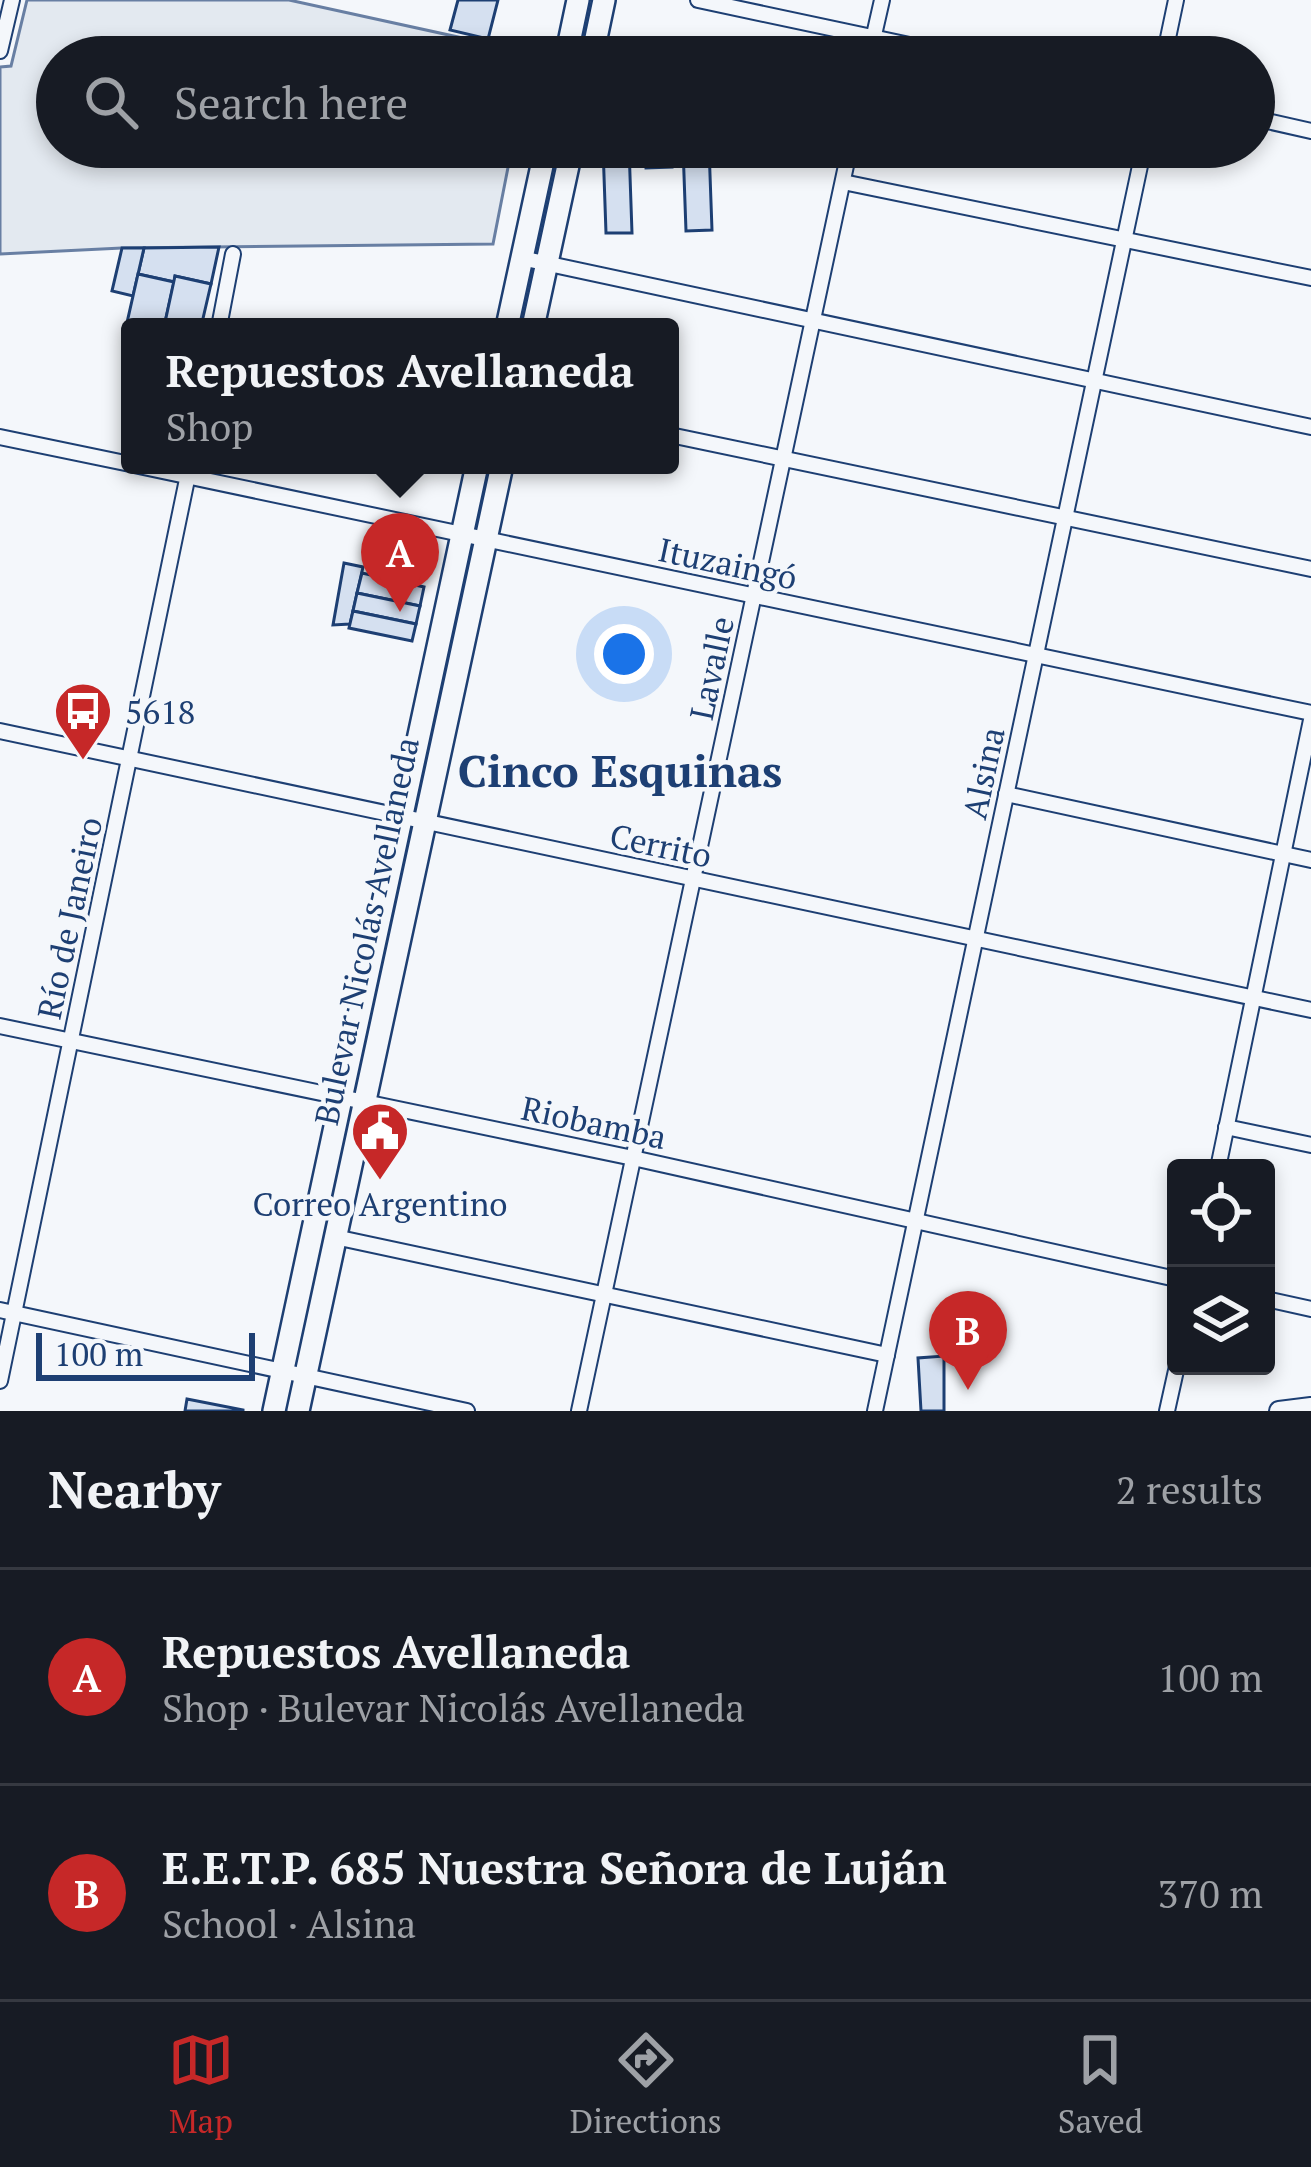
<!DOCTYPE html>
<meta charset="utf-8">
<style>
body{margin:0;font-family:"PT Serif",serif;background:#242831;color:#f1f3f6}
.controls{position:absolute;right:36px;bottom:36px;display:grid;overflow:hidden;border-radius:12px;box-shadow:0 6px 18px #0003}
.controls button{width:108px;height:108px;display:grid;place-items:center;padding:0;border:0;border-bottom:3px solid #363941;background:#171b24;color:#f1f3f6;font:60px sans-serif}
.scale{position:absolute;left:36px;bottom:30px;width:219px;box-sizing:border-box;padding-left:12px;border:6px solid #1d3f73;border-top:0;font-size:33px;line-height:42px;white-space:nowrap;color:#1d3f73;-webkit-text-stroke:9px #f4f7fb;paint-order:stroke}
.you{position:absolute;left:624px;top:654px;width:42px;height:42px;margin:-30px;border:9px solid #fff;border-radius:50%;background:#1a73e8;box-shadow:0 0 0 18px #1a73e833}
.badge{display:grid;place-items:center;width:78px;height:78px;border-radius:50%;background:#c62828;color:#fff;font-size:39px;font-weight:700}
.pin{position:absolute;translate:-50% -99px;filter:drop-shadow(0 3px 6px #0008)}
.pin::after{content:'';position:absolute;top:63px;width:42px;height:36px;background:inherit;clip-path:polygon(0 0,100% 0,50% 100%)}
.popup{position:absolute;left:121px;top:318px;width:558px;height:156px;box-sizing:border-box;display:grid;place-content:center;border-radius:12px;background:#171b24;filter:drop-shadow(0 3px 9px #0005);font-size:39px;white-space:nowrap;color:#9ea1a6}
.popup b{font-size:45px;color:#f1f3f6}
.popup::after{content:'';position:absolute;left:50%;top:100%;margin-left:-24px;border:24px solid transparent;border-top-color:#171b24}
.list{margin:0;padding:0;list-style:none}
h2{display:flex;justify-content:space-between;align-items:center;height:156px;margin:0;padding:0 48px;font-size:51px}
h2 small{font-size:39px;font-weight:400;color:#9ea1a6}
.list li{display:grid;grid-template-columns:78px 1fr auto;gap:36px;align-items:center;box-sizing:border-box;height:216px;padding:0 48px;border-top:3px solid #363941}
.list b{display:block;font-size:45px;white-space:nowrap}
.list p{margin:0;font-size:39px;white-space:nowrap;color:#9ea1a6}
.list em{font-size:39px;font-style:normal;color:#9ea1a6}
.icon{flex:none;width:66px;height:66px;fill:none;stroke:currentColor;stroke-width:2;stroke-linecap:round;stroke-linejoin:round}
.map{position:relative;flex:none;width:1311px;height:1411px;overflow:hidden}
.search{position:absolute;background:#171b24;box-shadow:0 6px 18px #0003;left:36px;right:36px;top:36px;height:132px;display:flex;align-items:center;gap:30px;box-sizing:border-box;padding:0 42px;border-radius:66px;color:#9ea1a6;font-size:45px}
.sheet{height:588px;background:#171b24}
nav{display:flex;justify-content:space-around;align-items:center;box-sizing:border-box;height:168px;border-top:3px solid #363941;background:#171b24;font-size:33px;color:#9ea1a6}
nav a{display:grid;justify-items:center;gap:6px}
nav .on{color:#c62828}
.map>svg:first-child{display:block}
.green{fill:#e3e9f0;stroke:#687fa3;stroke-width:3}
.building{fill:#d5e0f0;stroke:#1d3f73;stroke-width:3}
.lines{fill:none;stroke-linecap:round;stroke-linejoin:round}
.street-casing{stroke:#1d3f73;stroke-width:18}
.secondary-casing{stroke:#1d3f73;stroke-width:22}
.primary-casing{stroke:#1d3f73;stroke-width:26}
.street{stroke:#f4f7fb;stroke-width:14}
.secondary{stroke:#f4f7fb;stroke-width:18}
.primary{stroke:#f4f7fb;stroke-width:21}
.labels{text-anchor:middle;dominant-baseline:central;stroke-width:9;stroke-linejoin:round;paint-order:stroke}
.street-label{font-size:33px;fill:#1d3f73;stroke:#f4f7fb}
.poi-label{font-size:33px;fill:#1d3f73;stroke:#f4f7fb;text-anchor:start}
.district-label{font-size:45px;font-weight:bold;fill:#1d3f73;stroke:#f4f7fb}
</style>
<div class="map">
<svg width="1311" height="1411" viewBox="0 0 1311 1411">
<rect width="100%" height="100%" fill="#f4f7fb"/>
<path class="green" d="M27,0H289L531,53V57H57V147H512L493,244L122,248L0,254V67L11,66Z"/>
<g class="building">
<path d="M458,0H498L488,39L450,30Z"/>
<path d="M748,42V57H722V43Z"/>
<path d="M603,147H629L632,233H606Z"/>
<path d="M645,147H671L672,167L646,168Z"/>
<path d="M683,147H709L712,230L686,231Z"/>
<path d="M725,147H751L752,164L726,165Z"/>
<path d="M219,247L211,284L175,276L174,282L138,274L144,248Z"/>
<path d="M122,248H144L133,296L112,291Z"/>
<path d="M138,274L174,282L164,327H126Z"/>
<path d="M175,276L211,284L201,327H164Z"/>
<path d="M344,563L363,567L350,624L333,625Z"/>
<path d="M362,573L424,587L420,606L357,593Z"/>
<path d="M357,593L420,606L416,624L353,611Z"/>
<path d="M353,611L416,624L412,641L349,628Z"/>
<path d="M944,1356V1411H921L918,1358Z"/>
<path d="M187,1399L243,1410V1411H185Z"/>
</g>
<g class="lines">
<g class="street-casing">
<g id="street">
<path d="M698,0L966,57"/>
<path d="M0,51L12,0"/>
<path d="M869,57L882,0"/>
<path d="M1164,57L1176,0"/>
<path d="M1254,118L1311,131"/>
<path d="M843,182L1311,278"/>
<path d="M521,258L1311,427"/>
<path d="M219,327L233,254"/>
<path d="M670,435L1311,569"/>
<path d="M0,437L130,464"/>
<path d="M134,465L1311,713"/>
<path d="M0,731L1311,1010"/>
<path d="M1006,794L1311,860"/>
<path d="M0,1026L633,1158L1176,1279"/>
<path d="M1226,1127L1311,1145"/>
<path d="M1218,1168L1311,720"/>
<path d="M335,1237L887,1355"/>
<path d="M1266,1299L1311,1309"/>
<path d="M0,1310L467,1411"/>
<path d="M0,1381L190,465"/>
<path d="M579,1411L850,147"/>
<path d="M875,1411L1144,147"/>
<path d="M1167,1411L1177,1366"/>
</g>
</g>
<g class="secondary-casing">
<path id="secondary" d="M1279,1411L1311,1407"/>
</g>
<g class="primary-casing">
<g id="primary">
<path d="M566,57L578,0"/>
<path d="M592,57L604,0"/>
<path d="M507,327L546,147"/>
<path d="M533,327L572,147"/>
<path d="M274,1411L477,465"/>
<path d="M298,1411L502,465"/>
</g>
</g>
<use href="#street" class="street"/>
<use href="#secondary" class="secondary"/>
<use href="#primary" class="primary"/>
</g>
<defs>
<g id="bus-pin" transform="scale(3)"><path d="M0 17L-7.5 6A9.5 9.5 0 1 1 7.5 6Z" fill="#c62828" stroke="#f4f7fb"/><path d="M-5-6H5V4H4V6H2V4H-2V6H-4V4H-5ZM-3.5-4V0h7V-4ZM-3.5 1.2v1.5H-2V1.2ZM2 1.2v1.5H3.5V1.2Z" fill="#fff"/></g>
<g id="civic-pin" transform="scale(3)"><path d="M0 17L-7.5 6A9.5 9.5 0 1 1 7.5 6Z" fill="#c62828" stroke="#f4f7fb"/><path d="M-.6-6.5H3V-4.5H.6V-3L4-1V1h2V6H-6V1h2V-1L-.6-3ZM-1.2 2.5V6h2.4V2.5Z" fill="#fff"/></g>
</defs>
<g fill-rule="evenodd">
<use href="#bus-pin" x="83" y="711"/>
<use href="#civic-pin" x="380" y="1131"/>
</g>
<g class="labels">
<g class="street-label">
<text transform="translate(728 563) rotate(12)">Ituzaingó</text>
<text transform="translate(711 668) rotate(-78)">Lavalle</text>
<text transform="translate(983 773) rotate(-78)">Alsina</text>
<text transform="translate(661 845) rotate(12)">Cerrito</text>
<text transform="translate(69 918) rotate(-78)">Río de Janeiro</text>
<text transform="translate(366 931) rotate(-78)">Bulevar Nicolás Avellaneda</text>
<text transform="translate(594 1122) rotate(12)">Riobamba</text>
</g>
<g class="poi-label">
<text x="125" y="711">5618</text>
<text x="380" y="1203" text-anchor="middle">Correo Argentino</text>
</g>
<g class="district-label">
<text x="620" y="770">Cinco Esquinas</text>
</g>
</g>
</svg>
<div class="controls">
<button><svg class="icon" aria-label="locate" viewBox="0 0 24 24"><circle cx="12" cy="12" r="6"/><path d="M12 2v4M12 18v4M2 12h4M18 12h4"/></svg></button>
<button><svg class="icon" aria-label="layers" viewBox="0 0 24 24"><path d="M12 4l9 5-9 5-9-5zM3 14l9 5 9-5"/></svg></button>
</div>
<div class="scale">100 m</div>
<div class="you"></div>
<div class="pin badge" style="left:400px;top:612px">A</div>
<div class="popup"><b>Repuestos Avellaneda</b>Shop</div>
<div class="pin badge" style="left:968px;top:1390px">B</div>
<div class="search"><svg class="icon" aria-label="search" viewBox="0 0 24 24"><circle cx="10" cy="10" r="6"/><path d="M15 15l6 6"/></svg>Search here</div>
</div>
<section class="sheet">
<h2>Nearby<small>2 results</small></h2>
<ul class="list">
<li><span class="badge">A</span><div><b>Repuestos Avellaneda</b><p>Shop · Bulevar Nicolás Avellaneda</p></div><em>100 m</em></li>
<li><span class="badge">B</span><div><b>E.E.T.P. 685 Nuestra Señora de Luján</b><p>School · Alsina</p></div><em>370 m</em></li>
</ul>
</section>
<nav>
<a class="on"><svg class="icon" aria-label="map" viewBox="0 0 24 24"><path d="M3 6l6-2 6 2 6-2v14l-6 2-6-2-6 2zM9 4v14M15 6v14"/></svg>Map</a>
<a><svg class="icon" aria-label="directions" viewBox="0 0 24 24"><path d="M12 3l9 9-9 9-9-9zM9 14v-3h6M13 9l2 2-2 2"/></svg>Directions</a>
<a><svg class="icon" aria-label="saved" viewBox="0 0 24 24"><path d="M7 4h10v16l-5-4-5 4z"/></svg>Saved</a>
</nav>
